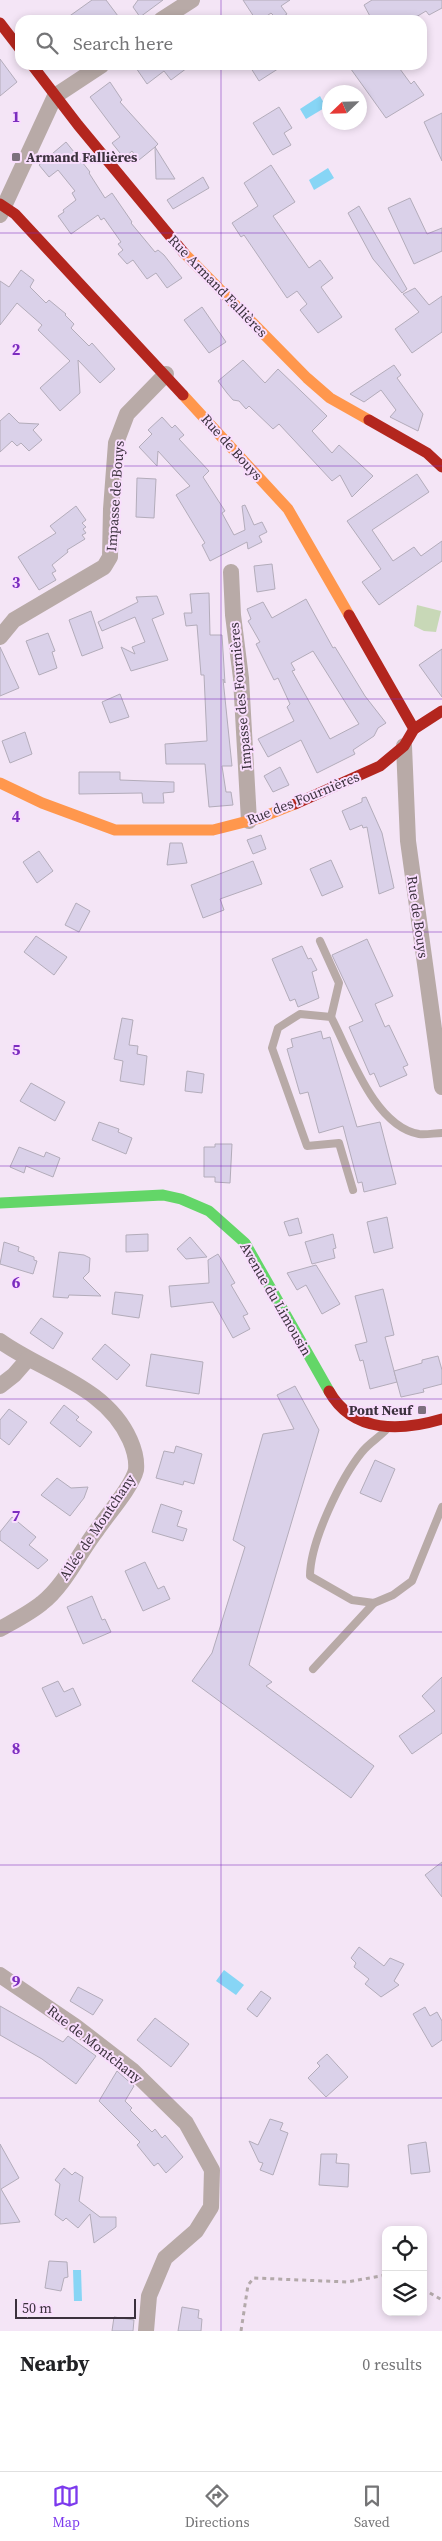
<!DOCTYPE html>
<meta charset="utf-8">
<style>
body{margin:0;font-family:"Source Serif 4",serif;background:#f6f6f6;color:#202124}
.controls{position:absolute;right:15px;bottom:15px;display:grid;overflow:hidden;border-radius:10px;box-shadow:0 2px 8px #0003}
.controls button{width:45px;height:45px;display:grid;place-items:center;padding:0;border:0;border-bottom:1px solid #e0e0e0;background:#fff;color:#202124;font:25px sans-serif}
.compass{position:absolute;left:322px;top:85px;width:45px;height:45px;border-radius:50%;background:#fff;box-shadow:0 2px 8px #0003;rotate:247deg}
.scale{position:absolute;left:15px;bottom:12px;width:121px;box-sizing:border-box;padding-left:5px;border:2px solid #3b313d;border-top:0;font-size:14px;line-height:18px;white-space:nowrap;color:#3b313d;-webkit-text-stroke:4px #f9defd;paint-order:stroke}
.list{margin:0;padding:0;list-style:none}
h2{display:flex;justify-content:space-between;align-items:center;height:65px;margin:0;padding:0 20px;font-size:21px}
h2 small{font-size:16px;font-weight:400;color:#757577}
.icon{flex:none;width:28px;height:28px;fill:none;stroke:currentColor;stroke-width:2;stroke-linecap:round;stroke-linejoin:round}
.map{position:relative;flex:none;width:442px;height:2331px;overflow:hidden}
.search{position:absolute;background:#fff;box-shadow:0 2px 8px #0003;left:15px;right:15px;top:15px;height:55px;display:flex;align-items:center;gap:12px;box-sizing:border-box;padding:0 18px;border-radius:15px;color:#757577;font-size:19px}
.sheet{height:140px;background:#fff}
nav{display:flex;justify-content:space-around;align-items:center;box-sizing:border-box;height:70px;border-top:1px solid #e0e0e0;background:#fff;font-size:14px;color:#757577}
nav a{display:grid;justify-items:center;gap:2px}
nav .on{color:#7c3aed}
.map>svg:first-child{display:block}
.green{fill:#c8d8b7}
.water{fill:#87d5f5}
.building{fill:#dad1e9;stroke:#b3acba;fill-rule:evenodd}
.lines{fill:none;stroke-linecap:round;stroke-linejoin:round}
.path{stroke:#b3a9aa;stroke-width:3;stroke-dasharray:4 4;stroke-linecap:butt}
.lane{stroke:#b8aaa7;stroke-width:8}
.street{stroke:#b8aaa7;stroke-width:16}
.fast{stroke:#63d668;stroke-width:11}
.slow{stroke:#ff974d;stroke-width:11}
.jam{stroke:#b3261e;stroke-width:11}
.grid{fill:none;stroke:#7b2cbf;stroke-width:1;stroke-opacity:0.55}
.poi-dot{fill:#7c707e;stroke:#f9defd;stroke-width:2}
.labels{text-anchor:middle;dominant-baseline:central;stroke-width:4;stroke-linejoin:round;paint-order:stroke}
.poi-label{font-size:14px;font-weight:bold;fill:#3b313d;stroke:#f9defd;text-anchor:start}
.street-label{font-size:14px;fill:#3b313d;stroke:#f9defd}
.grid-label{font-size:16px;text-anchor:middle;font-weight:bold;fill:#7b2cbf;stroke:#f9defd;stroke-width:4;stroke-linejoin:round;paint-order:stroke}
</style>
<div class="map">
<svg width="442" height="2331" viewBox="0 0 442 2331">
<rect width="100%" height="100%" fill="#f4e5f6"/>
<path class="green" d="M417,605L441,611L436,632L424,631L414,626Z"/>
<g class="water">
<path d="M320,96L326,107L306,119L300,109Z"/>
<path d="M328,168L334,178L314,190L309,180Z"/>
<path d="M224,1970L244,1985L236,1995L216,1981Z"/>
<path d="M73,2270H81L82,2301H74Z"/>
</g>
<g class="building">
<path d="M92,0H106L121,20H64Z"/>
<path d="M138,0H163L140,17L133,7Z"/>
<path d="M243,0H290L281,6L287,14L278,20L271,13L261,20H256Z"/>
<path d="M372,0H442V8L429,15L426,11L411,20H372L364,5Z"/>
<path d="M0,59L17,82L0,96Z"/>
<path d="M134,65H191L171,80L164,71L147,84Z"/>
<path d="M249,65H284L259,81Z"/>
<path d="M348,65H397L411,84L414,81L424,95L386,118Z"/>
<path d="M110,82L122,100L120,102L158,144L155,147L175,179H156L155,147L139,160L132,151L124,158L112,143L120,137L90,97Z"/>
<path d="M279,107L292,128L284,133L291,145L273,155L253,123Z"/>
<path d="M442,113V161L424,122Z"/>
<path d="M66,142L90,172L89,173L105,198L112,193L132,222L131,223L155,252L158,250L164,255L182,278L167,288L156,273L147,279L133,260L127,264L118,254L123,250L118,244L121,242L104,218L101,220L98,215L71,234L58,216L64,212L63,210L76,200L72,193L75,191L58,170L49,177L39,165Z"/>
<path d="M271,165L295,202L273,216L309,268L320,260L333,278L321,287L342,317L318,333L300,310L307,304L297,291L287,298L244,235L241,237L232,223L258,206L244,183Z"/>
<path d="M203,177L209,188L173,209L167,200Z"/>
<path d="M410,198L427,234L442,228V251L414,264L388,208Z"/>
<path d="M359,206L407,289L402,293L373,259L348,213Z"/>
<path d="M21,270L34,280L30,287L46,303L49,300L66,314L65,315L74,324L71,328L89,346L92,343L115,369L100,383L78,360L80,393L60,411L40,388L70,361L38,330L42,325L17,303L0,325V281L9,287Z"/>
<path d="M415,288L429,305L442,296V332L412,353L395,329L419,312L403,294Z"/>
<path d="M202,307L226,342L209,353L184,320Z"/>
<path d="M243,360L265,383L278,369L327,416L312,431L332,453L339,445L373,476L352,497L340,475L332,481L279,424L273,429L249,406L246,409L239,401L233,400L227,393L218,381Z"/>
<path d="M394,365L401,375L397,378L423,414L418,431L390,417L396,410L381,390L364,402L350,394Z"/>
<path d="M9,413L19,423L39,424L33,430L42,440L29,451L21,443L17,446L12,441L0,452V421Z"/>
<path d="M162,417L172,428L175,425L184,435L179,439L209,471L203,477L225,511L222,513L234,535L245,530L242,506L245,505L254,525L262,522L267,532L259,536L262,542L248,549L247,542L210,561L202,545L205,543L176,495L190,486L158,451L157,466L139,447L152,434L148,430Z"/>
<path d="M417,474L429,492L372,530L393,561L414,547L421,556L442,541V561L379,605L362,582L381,569L347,521Z"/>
<path d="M137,478L156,479L154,518L136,517Z"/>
<path d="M76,506L86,520L82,523L86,527L83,529L86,533L82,535L85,539L67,550L68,552L52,565L56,571L52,573L56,580L39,590L18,557L56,533L50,526Z"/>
<path d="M272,564L275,589L257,592L254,566Z"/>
<path d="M209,593L210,635H222L225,683L223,679L232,766H222L226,792H231L233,805L209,807L205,764H166L165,744L207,741L204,675H201L197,625L186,626L184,613H192L190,594Z"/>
<path d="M157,596L164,614L152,619L168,660L131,671L121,647L135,654L132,647L145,642L135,617L102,631L98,622L138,602L136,597Z"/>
<path d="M306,599L333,648L335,647L365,696L386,723L378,728L374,736L353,750L355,754L317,773L301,740L268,757L258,739L294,721L287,707L290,704L278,678L274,680L256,644L260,642L248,621L251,619L247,609L263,602L272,618ZM313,651L359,724L330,739L292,671L295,670L291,663Z"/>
<path d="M91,611L103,648L82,656L69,620Z"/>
<path d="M48,633L55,651L52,652L57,668L39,675L26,641Z"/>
<path d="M0,647L19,688L0,696Z"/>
<path d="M442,649V697L419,665Z"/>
<path d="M120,694L129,717L110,723L102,702Z"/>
<path d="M25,732L32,754L10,763L2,741Z"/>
<path d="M280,767L289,785L273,792L264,776Z"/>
<path d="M79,772H120V780L174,782V792L163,793L164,803H143L142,793L79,794Z"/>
<path d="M366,797L382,833L394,888L379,894L367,827L363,828L362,825L350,830L342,811L362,802V798Z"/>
<path d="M261,835L266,849L253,854L247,840Z"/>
<path d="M170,843H182L187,863L167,865Z"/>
<path d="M39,851L53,871L37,883L23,862Z"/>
<path d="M331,860L343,887L322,896L310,869Z"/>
<path d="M253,861L262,884L220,899L224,910L203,918L191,885Z"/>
<path d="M76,903L90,911L79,932L65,925Z"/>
<path d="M36,936L67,957L54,975L24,952Z"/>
<path d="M367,939L393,996L375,1004L385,1027L389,1025L408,1065L403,1067L407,1075L380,1087L374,1073L370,1075L349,1027L363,1021L332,955Z"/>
<path d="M302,946L308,959L311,958L317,970L312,972L319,998L298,1007L295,999L290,1001L272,959Z"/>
<path d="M122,1018L133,1020L129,1045L138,1046L137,1054L147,1056L144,1085L120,1081L123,1061L114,1059Z"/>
<path d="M321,1031L323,1039L330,1037L357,1127L380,1122L396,1184L364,1192L362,1182L358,1183L343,1126L319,1133L308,1092L300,1094L287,1049L293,1047L291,1039Z"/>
<path d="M187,1071L204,1074L202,1093L185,1091Z"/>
<path d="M31,1083L65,1102L55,1121L20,1101Z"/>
<path d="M99,1122L119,1129L118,1132L132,1138L126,1154L92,1140Z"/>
<path d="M215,1144H232L230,1183L215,1182V1177H204V1147H215Z"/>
<path d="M19,1147L44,1157L46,1152L60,1158L53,1177L26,1166L24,1173L10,1167Z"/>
<path d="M387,1217L393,1248L374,1253L367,1222Z"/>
<path d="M298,1218L302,1233L289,1236L284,1222Z"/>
<path d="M148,1234V1251L126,1252V1235Z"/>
<path d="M333,1234L336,1248L333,1249L335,1258L312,1264L305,1242Z"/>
<path d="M190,1237L207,1257L186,1259L177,1249Z"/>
<path d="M4,1242L19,1247L18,1251L34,1257V1260L37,1261L33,1274L0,1264Z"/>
<path d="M59,1252L84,1255L90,1258L89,1272L83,1278L101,1296L69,1295L68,1298L53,1297Z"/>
<path d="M218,1254L235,1283L231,1285L248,1314L243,1316L250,1329L233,1338L213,1302L171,1307L169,1286L209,1283L208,1260Z"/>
<path d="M316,1265L340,1304L322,1314L306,1285L297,1290L287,1273Z"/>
<path d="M383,1289L394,1335L385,1337L397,1382L370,1389L363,1360L360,1361L355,1345L367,1342L355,1296Z"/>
<path d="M115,1292L143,1295L139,1318L112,1314Z"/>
<path d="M41,1318L63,1333L53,1349L30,1333Z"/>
<path d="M105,1344L130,1365L117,1380L92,1359Z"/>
<path d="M151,1354L203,1362L199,1394L146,1386Z"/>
<path d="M438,1356L442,1370V1384L423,1389L424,1392L401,1397L394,1371L422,1363V1360Z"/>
<path d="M295,1386L319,1430L249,1665L272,1682L266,1686L374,1766L351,1798L192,1681L212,1653L245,1547L233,1540L263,1434L294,1429L277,1395Z"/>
<path d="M64,1405L79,1417L76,1420L92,1432L80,1447L50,1423Z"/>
<path d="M9,1409L27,1422L9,1445L0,1438V1420Z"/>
<path d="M176,1446L202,1454L194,1484L184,1481L183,1485L156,1478L164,1451L174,1453Z"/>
<path d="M375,1460L395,1469L381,1502L360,1493Z"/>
<path d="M57,1478L71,1488L88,1487L84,1498L70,1516L41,1495Z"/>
<path d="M161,1504L182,1511L177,1526L187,1529L183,1541L152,1532Z"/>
<path d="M12,1517L36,1537L29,1545L48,1560L38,1569L0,1540V1532Z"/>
<path d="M145,1562L158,1589L164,1586L170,1599L143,1611L125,1571Z"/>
<path d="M92,1596L102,1620L105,1619L111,1632L83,1644L67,1607Z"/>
<path d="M442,1677V1733L412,1754L399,1736L435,1711L422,1696Z"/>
<path d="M58,1681L64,1692L73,1688L81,1705L56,1717L42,1688Z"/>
<path d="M442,1862V1897L425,1875Z"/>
<path d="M359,1947L384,1966L390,1958L404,1964L394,1981L399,1985L381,1997L365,1984L369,1979L354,1967L356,1963L351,1958Z"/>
<path d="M78,1987L103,2000L93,2015L70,2001Z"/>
<path d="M261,1991L271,1998L257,2017L247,2009Z"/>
<path d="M0,2006L63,2042L68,2036L96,2056L76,2084L42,2059L0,2035Z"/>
<path d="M425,2007L430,2016L437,2012L442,2021V2040L432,2047L413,2014Z"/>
<path d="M155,2018L189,2044L171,2067L137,2040Z"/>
<path d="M327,2054L348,2077L326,2097L308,2078L320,2066L317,2063Z"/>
<path d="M117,2071L134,2086L125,2101L132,2108L130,2110L152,2132L155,2129L162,2138L165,2135L183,2157L166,2173L158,2163L154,2166L137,2145L140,2142L99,2101Z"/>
<path d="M270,2119L283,2123L280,2130L288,2133L273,2175L260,2170L263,2163L259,2162L249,2141L258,2145Z"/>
<path d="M426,2142L430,2172L411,2174L408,2145Z"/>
<path d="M0,2144L19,2178L1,2189L20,2222L0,2224Z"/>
<path d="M321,2154H337L336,2163L349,2164L348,2187L319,2185Z"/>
<path d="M64,2168L72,2175L75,2172L83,2177L79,2201L100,2217H116V2227L94,2243L90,2214L78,2228L66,2218L63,2221L55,2215L60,2184L55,2180Z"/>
<path d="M49,2261L67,2262L68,2277L64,2278L61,2291L45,2288Z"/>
<path d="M182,2307L199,2310L198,2318L202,2319L201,2331H178Z"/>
<path d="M114,2317L134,2320L133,2331H112Z"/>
</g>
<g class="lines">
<g class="path">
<path d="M423,2289L442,2300"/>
<path d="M241,2331L248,2285L254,2278L347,2282L386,2275"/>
</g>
<g class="lane">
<path d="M320,941L339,983L331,1017"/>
<path d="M353,1190L339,1143L307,1146L272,1048L278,1028L300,1014L331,1017C350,1053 374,1126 419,1134C426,1135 435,1133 442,1133"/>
<path d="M385,1431C378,1438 368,1444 362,1452C341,1478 310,1542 310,1576L352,1600L374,1603L393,1595L412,1581L442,1507"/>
<path d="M313,1669L374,1603"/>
</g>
<g class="street">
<path d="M161,20L192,0"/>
<path d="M0,215L55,96L102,65"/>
<path d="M231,572L233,615L241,678L249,821"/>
<path d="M0,637L14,620L104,567L110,557L111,509L116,443L127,414L166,374"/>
<path d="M404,746L408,841L442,1087"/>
<path d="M0,1341C45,1373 106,1386 130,1440C134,1449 137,1460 136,1470C132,1487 107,1515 97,1530C79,1553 65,1585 42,1603C30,1613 14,1621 0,1629"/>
<path d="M0,1386L14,1375L28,1359"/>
<path d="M0,1975L75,2026L132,2070L186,2123L212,2170L211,2207L196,2231L165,2258L149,2296L146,2331"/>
</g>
<path class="fast" d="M0,1203L163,1195L181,1199L209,1211L245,1243L329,1391"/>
<g class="slow">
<path d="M184,253L307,378L330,398L369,420"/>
<path d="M183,395L288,509L349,615"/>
<path d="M0,783L42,803L115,830H213L260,818L295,804"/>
</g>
<g class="jam">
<path d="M0,23L20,49"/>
<path d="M32,65L78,125L184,253"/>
<path d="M0,204L15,214L183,395"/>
<path d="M369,420L427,453L442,467"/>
<path d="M349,615L414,729"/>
<path d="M295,804L380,766L404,746L414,729L442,711"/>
<path d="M329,1391C353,1434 402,1431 442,1419"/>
</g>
</g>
<path class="grid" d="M221,0V20M221,65V2331M0,233H442M0,466H442M0,699H442M0,932H442M0,1166H442M0,1399H442M0,1632H442M0,1865H442M0,2098H442"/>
<g class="poi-dot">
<rect x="11" y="152" width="10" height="10" rx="2.5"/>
<rect x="417" y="1405" width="10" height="10" rx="2.5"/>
</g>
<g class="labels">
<g class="poi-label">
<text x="26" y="157">Armand Fallières</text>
<text x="412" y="1410" text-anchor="end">Pont Neuf</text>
</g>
<g class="street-label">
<text transform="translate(218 286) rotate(46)">Rue Armand Fallières</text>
<text transform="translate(232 447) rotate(48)">Rue de Bouys</text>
<text transform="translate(115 496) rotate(-86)">Impasse de Bouys</text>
<text transform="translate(240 696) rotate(-95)">Impasse des Fournières</text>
<text transform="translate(303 798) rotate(-22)">Rue des Fournières</text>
<text transform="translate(418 917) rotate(82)">Rue de Bouys</text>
<text transform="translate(276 1299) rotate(60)">Avenue du Limousin</text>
<text transform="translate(97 1527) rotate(-56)">Allée de Montchany</text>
<text transform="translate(95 2044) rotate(38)">Rue de Montchany</text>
</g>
</g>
<g class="grid-label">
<text x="16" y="122">1</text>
<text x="16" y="355">2</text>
<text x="16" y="588">3</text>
<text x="16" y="822">4</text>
<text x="16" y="1055">5</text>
<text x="16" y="1288">6</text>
<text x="16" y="1521">7</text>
<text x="16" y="1754">8</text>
<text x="16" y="1987">9</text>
</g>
</svg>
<div class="controls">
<button><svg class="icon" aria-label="locate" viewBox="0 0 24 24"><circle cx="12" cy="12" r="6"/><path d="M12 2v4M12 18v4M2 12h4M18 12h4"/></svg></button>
<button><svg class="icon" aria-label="layers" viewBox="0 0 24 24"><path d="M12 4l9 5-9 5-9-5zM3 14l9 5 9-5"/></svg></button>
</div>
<svg class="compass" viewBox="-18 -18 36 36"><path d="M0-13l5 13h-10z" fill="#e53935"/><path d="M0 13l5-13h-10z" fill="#757577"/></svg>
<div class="scale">50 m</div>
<div class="search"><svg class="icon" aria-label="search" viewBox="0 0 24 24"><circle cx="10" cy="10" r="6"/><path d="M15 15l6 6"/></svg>Search here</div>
</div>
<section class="sheet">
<h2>Nearby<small>0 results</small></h2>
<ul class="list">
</ul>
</section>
<nav>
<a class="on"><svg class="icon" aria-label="map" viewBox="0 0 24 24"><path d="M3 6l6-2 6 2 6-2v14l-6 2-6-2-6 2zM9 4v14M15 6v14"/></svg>Map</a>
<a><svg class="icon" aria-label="directions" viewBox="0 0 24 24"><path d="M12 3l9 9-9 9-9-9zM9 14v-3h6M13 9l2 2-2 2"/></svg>Directions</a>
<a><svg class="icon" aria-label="saved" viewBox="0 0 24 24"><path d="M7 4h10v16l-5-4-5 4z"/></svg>Saved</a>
</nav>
